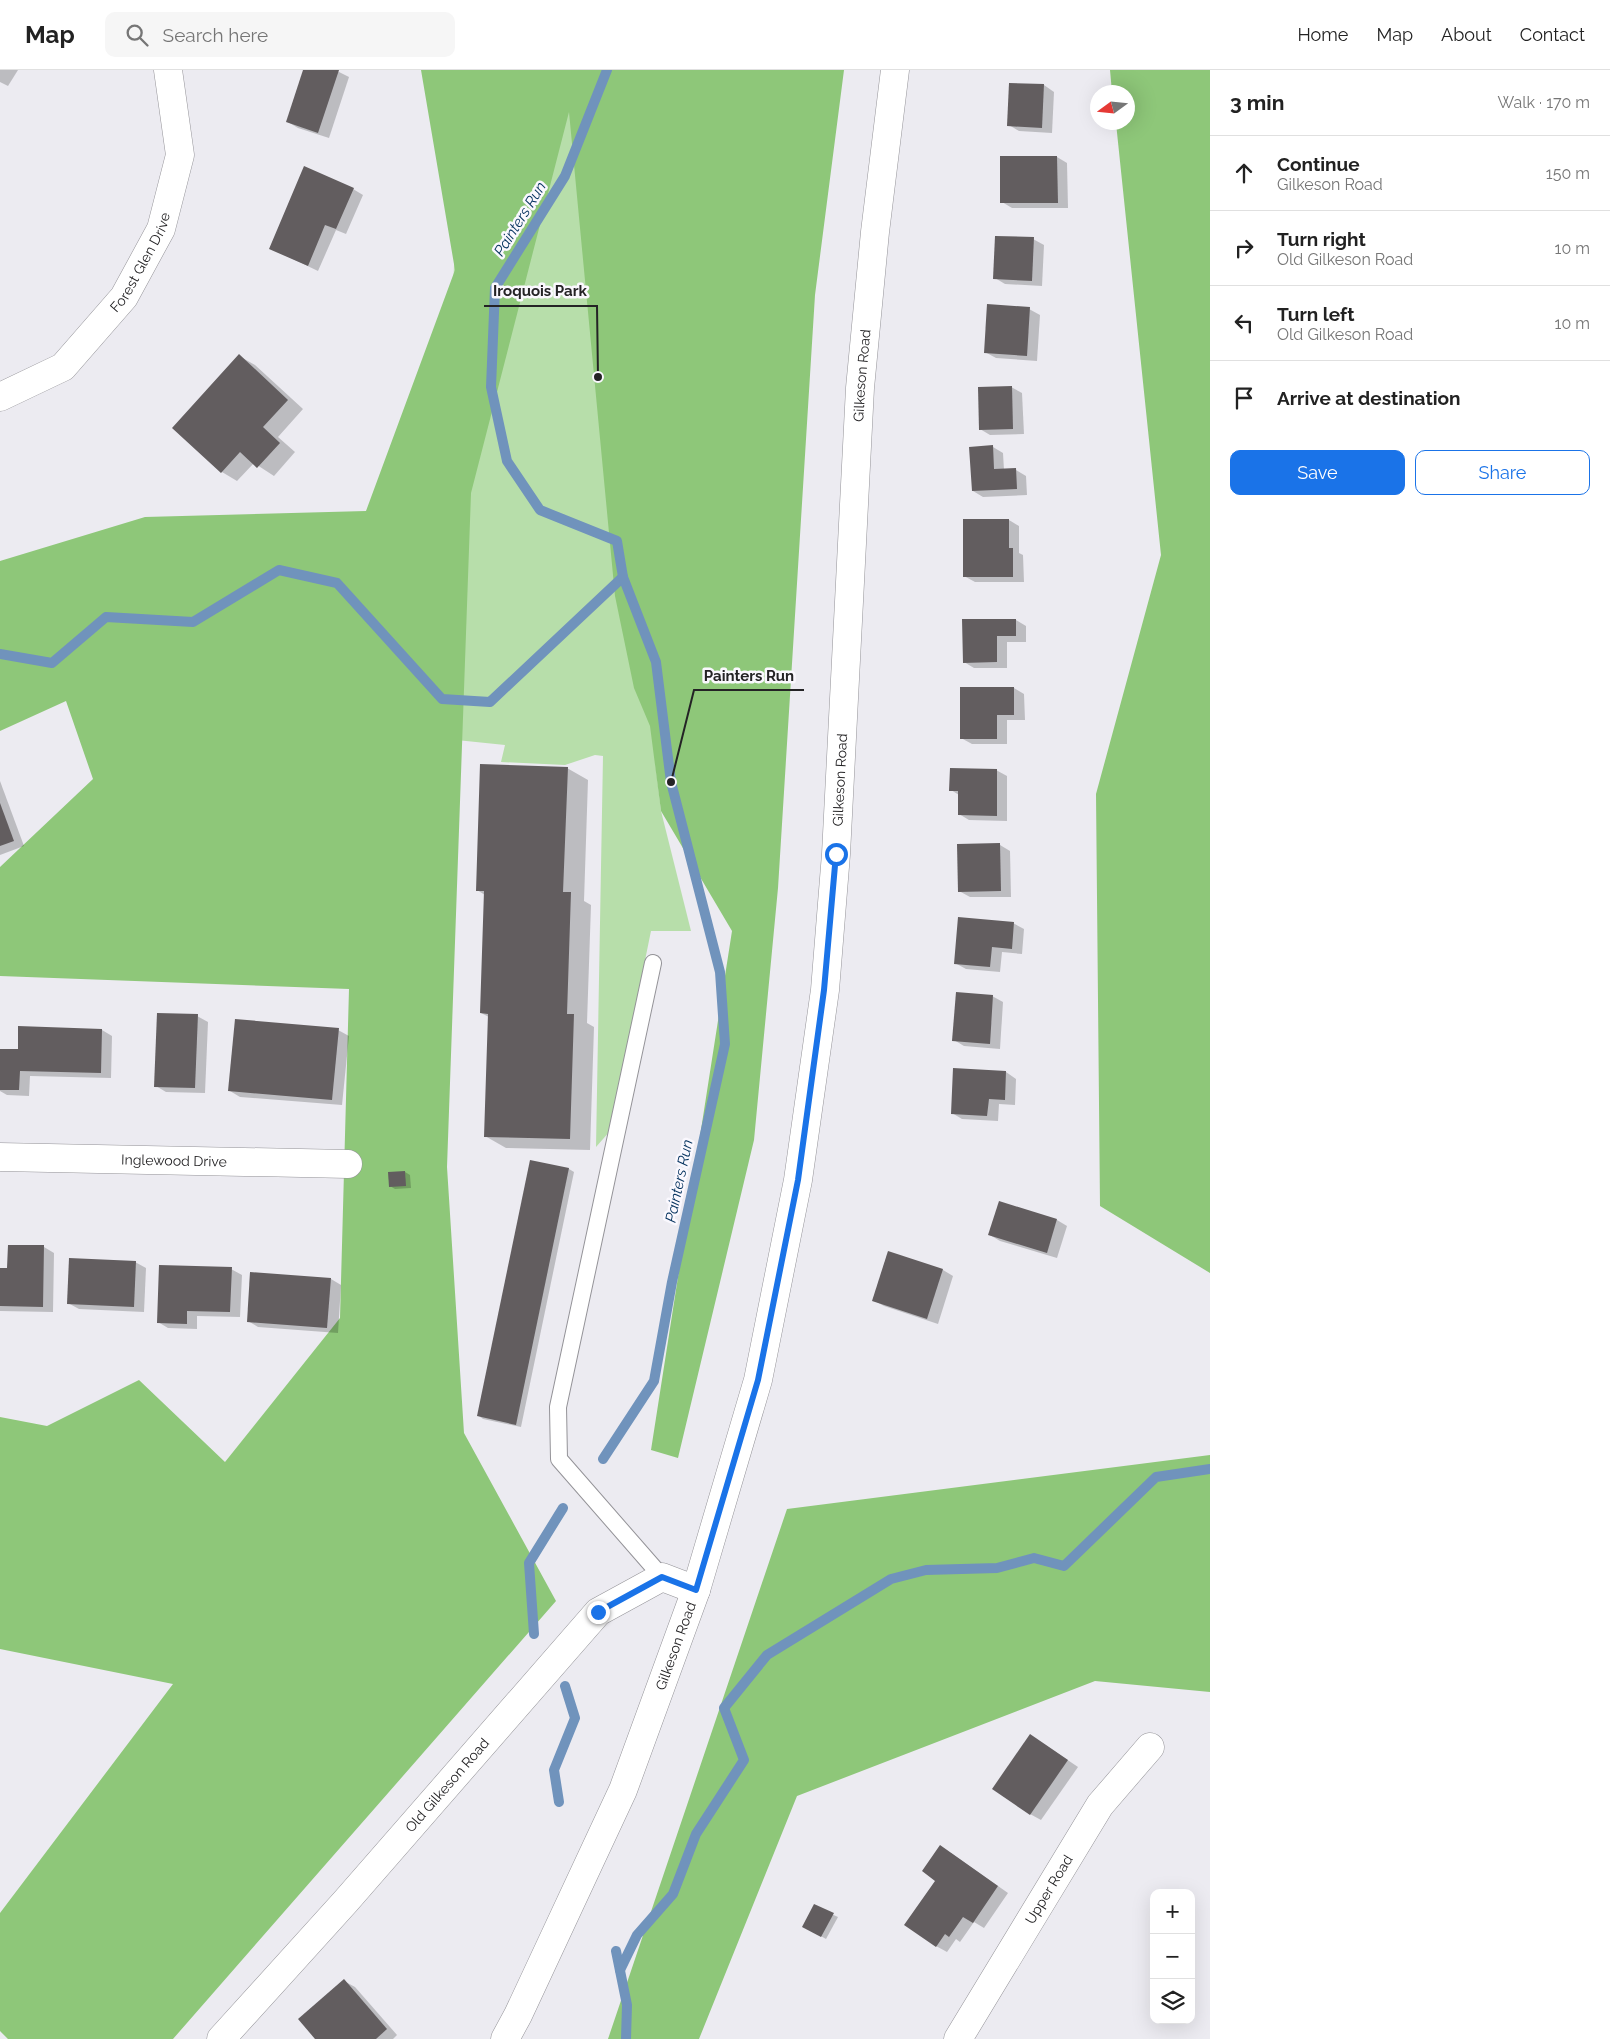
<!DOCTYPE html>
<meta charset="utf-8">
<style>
body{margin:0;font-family:Raleway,sans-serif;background:#f6f6f6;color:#222}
.controls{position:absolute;right:15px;bottom:15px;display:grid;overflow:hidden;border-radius:10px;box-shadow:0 5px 20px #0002}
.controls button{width:45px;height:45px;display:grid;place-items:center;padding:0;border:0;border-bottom:1px solid #e0e0e0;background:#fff;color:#222;font:25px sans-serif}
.compass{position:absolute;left:1090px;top:15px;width:45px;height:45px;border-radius:50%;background:#fff;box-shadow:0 5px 20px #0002;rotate:255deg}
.stop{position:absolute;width:15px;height:15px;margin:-11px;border:4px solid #1a73e8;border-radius:50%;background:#fff}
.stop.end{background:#1a73e8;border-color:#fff;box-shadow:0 1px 5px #0008}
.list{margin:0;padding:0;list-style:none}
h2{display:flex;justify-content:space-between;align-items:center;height:65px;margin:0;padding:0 20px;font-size:21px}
h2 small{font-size:16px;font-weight:400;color:#767676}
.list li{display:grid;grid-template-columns:32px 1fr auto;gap:15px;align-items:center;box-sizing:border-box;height:75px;padding:0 20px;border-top:1px solid #e0e0e0}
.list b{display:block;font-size:19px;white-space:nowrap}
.list p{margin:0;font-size:16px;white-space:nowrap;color:#767676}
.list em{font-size:16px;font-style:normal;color:#767676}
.actions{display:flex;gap:10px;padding:15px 20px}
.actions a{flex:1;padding:11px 0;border:1px solid #1a73e8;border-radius:10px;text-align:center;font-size:18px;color:#1a73e8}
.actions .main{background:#1a73e8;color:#fff}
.icon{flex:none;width:28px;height:28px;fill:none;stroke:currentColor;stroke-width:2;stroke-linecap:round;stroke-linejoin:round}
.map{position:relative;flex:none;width:1210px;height:1969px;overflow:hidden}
header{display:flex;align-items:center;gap:30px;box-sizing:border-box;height:70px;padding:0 25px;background:#fff;border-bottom:1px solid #e0e0e0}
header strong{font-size:24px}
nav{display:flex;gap:28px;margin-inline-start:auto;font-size:18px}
.search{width:350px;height:45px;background:#f6f6f6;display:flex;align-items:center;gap:12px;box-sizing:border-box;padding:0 18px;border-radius:10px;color:#767676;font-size:19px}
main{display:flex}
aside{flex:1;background:#fff}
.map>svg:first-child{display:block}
.green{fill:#b7deaa}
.forest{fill:#8ec779}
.shadow{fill:#0003}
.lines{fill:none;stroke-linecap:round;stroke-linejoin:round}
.stream{stroke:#7093bc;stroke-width:10}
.building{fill:#625d5f}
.service-casing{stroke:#949398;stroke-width:18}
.minor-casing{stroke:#949398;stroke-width:29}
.tertiary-casing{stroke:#949398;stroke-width:29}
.service{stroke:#fff;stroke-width:16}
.minor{stroke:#fff;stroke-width:28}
.tertiary{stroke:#fff;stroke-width:28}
.route{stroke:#1a73e8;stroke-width:6}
.labels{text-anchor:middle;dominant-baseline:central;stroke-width:5;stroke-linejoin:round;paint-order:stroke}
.street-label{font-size:14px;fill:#242325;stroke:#faf8fe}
.water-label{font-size:15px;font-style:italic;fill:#03315d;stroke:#faf8fe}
.leader{fill:none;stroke:#242325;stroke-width:2}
.callout-dot{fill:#242325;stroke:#faf8fe;stroke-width:2}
.callout-label{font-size:15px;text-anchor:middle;font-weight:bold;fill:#242325;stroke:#faf8fe;stroke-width:5;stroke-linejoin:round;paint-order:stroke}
</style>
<header>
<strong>Map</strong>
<div class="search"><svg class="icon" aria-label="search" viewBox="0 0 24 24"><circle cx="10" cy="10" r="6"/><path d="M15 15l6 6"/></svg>Search here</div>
<nav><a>Home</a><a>Map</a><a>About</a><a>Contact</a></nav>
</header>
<main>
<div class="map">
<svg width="1210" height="1969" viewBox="0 0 1210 1969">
<rect width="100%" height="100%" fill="#ecebf1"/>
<path class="green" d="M461,0H809L655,691L661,741L691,861H651L610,1061L596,1077L603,686L595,685L565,695L501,692L505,675L437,668Z"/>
<g class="forest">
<path d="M421,0H844L815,225L778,818L754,1070L678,1388L651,1380L732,861L661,741L650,656L634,618L615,526L569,42L471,423L447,1097L464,1363L556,1531L173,1969H8L0,1961V1843L173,1614L0,1579V1347L47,1356L139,1310L225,1392L340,1248L349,919L0,906V797L93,709L66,631L0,661V491L145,447L366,441L455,200Z"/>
<path d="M1110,0H1210V1203L1100,1136L1096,724L1161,485L1116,53L1128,52V22H1112Z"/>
<path d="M1210,1385V1622L1095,1611L797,1726L699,1969H608L787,1439Z"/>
</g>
<g class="shadow">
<path d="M0,0H18L8,16L0,12Z"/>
<path d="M304,0H335L349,7L329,68L298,58L288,52Z"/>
<path d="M1044,15L1054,22L1052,63L1019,61L1009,55Z"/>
<path d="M1057,87L1067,93L1068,138H1012L1002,132Z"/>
<path d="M353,119L363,125L346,164L336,160L318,201L270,178Z"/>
<path d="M1033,169L1044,175L1042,216L1005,214L995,208Z"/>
<path d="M1029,239L1040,245L1037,291L996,288L985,282Z"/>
<path d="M239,286L255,295L303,339L278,367L295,382L274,406L254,393L237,411L222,402Z"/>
<path d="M1011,317L1022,323L1024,364L990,365L980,359Z"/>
<path d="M993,377L1003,383L1004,400H1016L1026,406L1027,425L983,427L973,421Z"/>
<path d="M1009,450L1019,456V483L1023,485L1024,512H975L964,506Z"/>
<path d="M1016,550L1026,556V572H1007V598H974L964,592Z"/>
<path d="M961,618H1014L1024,624L1025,650H1007V674H972L961,668Z"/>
<path d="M567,698L588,710L584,831L591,835L587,953L594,957L590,1080L506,1078L485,1066L489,947L481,943L485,825L477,820Z"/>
<path d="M996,700L1007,706V751L969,750L959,744V725L951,720Z"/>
<path d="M0,711L24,776L0,785Z"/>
<path d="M1000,775L1010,781L1011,827H970L959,821Z"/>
<path d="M1013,853L1024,859L1022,884L1002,882L1000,902L966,899L955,893Z"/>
<path d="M992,926L1003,932L1000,979L964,976L954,970Z"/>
<path d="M197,946L208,952L205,1023L166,1022L156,1016Z"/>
<path d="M102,960L112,966L111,1008L30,1006L29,1026L7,1025L0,1021V980L19,981Z"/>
<path d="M338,960L349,966L342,1035L240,1027L230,1021Z"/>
<path d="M1006,1002L1016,1009L1015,1035L999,1034L998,1051L962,1049L952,1043Z"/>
<path d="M531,1091L569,1099L574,1102L521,1357L483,1349L479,1346Z"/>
<path d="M405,1102L410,1105L411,1118L395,1119L390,1116Z"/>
<path d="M999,1133L1057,1150L1067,1156L1057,1188L1000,1171L990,1165Z"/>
<path d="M44,1177L54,1183L53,1242L0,1241V1199L8,1200Z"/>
<path d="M888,1182L943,1200L953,1206L938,1254L884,1236L873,1230Z"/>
<path d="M135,1192L146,1198L144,1242L79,1239L68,1233Z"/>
<path d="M231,1199L242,1205L240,1247L197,1246V1259L168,1258L158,1252Z"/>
<path d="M331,1209L341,1215L338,1263L258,1257L248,1251Z"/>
<path d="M1041,1672L1078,1697L1041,1750L1030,1744Z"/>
<path d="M951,1783L1008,1823L984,1858L974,1852L960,1872L956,1869L947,1882L936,1876L937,1810Z"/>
<path d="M814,1836L838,1847L826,1869L803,1856Z"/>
<path d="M344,1911L355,1917L397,1965L393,1969H317Z"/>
</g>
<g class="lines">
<g class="stream">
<path d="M0,584L52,593L106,547L193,552L279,500L337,513L442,629L490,632L623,507"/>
<path d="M603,1389L654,1311L672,1212L725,974L720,902L671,712L656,592L623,507L617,471L540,440L507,391L491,317L495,218L565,106L607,0"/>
<path d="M534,1564L529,1493L563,1438"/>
<path d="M559,1732L554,1700L575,1648L565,1616"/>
<path d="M616,1881L627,1935L626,1969"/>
<path d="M620,1900L637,1865L673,1824L696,1764L744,1690L724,1638L767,1585L891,1509L926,1500L997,1498L1034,1488L1064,1496L1156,1407L1210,1399"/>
</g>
</g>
<g class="building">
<path d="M303,0H339L318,63L286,52Z"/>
<path d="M1009,13L1044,14L1042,58L1007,56Z"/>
<path d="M1000,86H1057L1058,133H1000Z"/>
<path d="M304,96L354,118L336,159L325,155L308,196L269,179Z"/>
<path d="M995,166L1034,167L1032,211L993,209Z"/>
<path d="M987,234L1030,237L1027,286L984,283Z"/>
<path d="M239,284L288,330L263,357L280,373L257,398L240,382L221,403L172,358Z"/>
<path d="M1012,316L1013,359L979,360L978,317Z"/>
<path d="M993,375L994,399L1016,398L1017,419L972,421L969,377Z"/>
<path d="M963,449H1009V478H1013V507H963Z"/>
<path d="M962,549H1016V566H997V592L963,593Z"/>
<path d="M960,617H1014V645H997V669H960Z"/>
<path d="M480,694L568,697L563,822H571L567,944H574L570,1069L484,1067L488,944L480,943L484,821H476Z"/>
<path d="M950,698L997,699V746L958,745V721H949Z"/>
<path d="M0,733L14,771L0,776Z"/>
<path d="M1000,773L1001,821L958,822L957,774Z"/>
<path d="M958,847L1014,852L1012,879L992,877L990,897L954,894Z"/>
<path d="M956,922L993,925L990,974L952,971Z"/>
<path d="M157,943L198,944L195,1018L154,1017Z"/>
<path d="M235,949L339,958L332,1030L228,1021Z"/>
<path d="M18,956L102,959L101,1003L20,1001L19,1020H0V979H18Z"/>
<path d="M953,998L1006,1001L1005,1030L989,1029L987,1046L951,1044Z"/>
<path d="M530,1090L569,1098L516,1355L477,1346Z"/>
<path d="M405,1101L406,1116L389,1117L388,1102Z"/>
<path d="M999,1131L1057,1149L1047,1183L988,1165Z"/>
<path d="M8,1175H44L43,1237L0,1236V1198H7Z"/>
<path d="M888,1181L943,1199L927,1249L872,1231Z"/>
<path d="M69,1188L136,1191L134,1237L67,1234Z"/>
<path d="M159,1195L232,1197L230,1242L187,1241V1254L157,1253Z"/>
<path d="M250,1202L331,1208L327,1258L247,1252Z"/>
<path d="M1030,1664L1068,1690L1030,1745L992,1719Z"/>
<path d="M940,1775L998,1816L973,1853L963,1847L949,1867L945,1864L936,1877L904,1855L935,1811L922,1801Z"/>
<path d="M814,1834L834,1843L821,1867L802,1857Z"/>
<path d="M344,1909L387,1959L376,1969H315L298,1949Z"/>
</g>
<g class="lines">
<g class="service-casing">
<path id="service" d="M653,893L558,1337L559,1389L662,1507"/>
</g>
<g class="minor-casing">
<g id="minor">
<path id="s1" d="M0,327L63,297L124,227L161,159L180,85L168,0"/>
<path id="s2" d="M0,1087L348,1094"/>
<path id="s3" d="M221,1969L346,1831L598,1542L662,1507L696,1520"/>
<path id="s4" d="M958,1969L1100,1735L1150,1677"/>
</g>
</g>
<g class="tertiary-casing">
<g id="tertiary">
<path id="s5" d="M505,1969L518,1945L623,1720L696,1520L758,1310L798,1110L825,920L836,784L860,318L875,162L895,0"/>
</g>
</g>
<use href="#service" class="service"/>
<use href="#minor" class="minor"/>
<use href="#tertiary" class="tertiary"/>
</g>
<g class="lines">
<path class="route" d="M598,1542L662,1507L696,1520L758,1310L798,1110L824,920L836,784"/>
</g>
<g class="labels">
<g class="street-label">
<text stroke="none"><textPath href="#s1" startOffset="201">Forest Glen Drive</textPath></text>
<text stroke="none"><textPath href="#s5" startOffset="1719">Gilkeson Road</textPath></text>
<text stroke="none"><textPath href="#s5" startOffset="1314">Gilkeson Road</textPath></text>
<text stroke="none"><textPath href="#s2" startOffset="174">Inglewood Drive</textPath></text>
<text stroke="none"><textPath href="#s5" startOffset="429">Gilkeson Road</textPath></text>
<text stroke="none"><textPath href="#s3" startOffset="340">Old Gilkeson Road</textPath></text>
<text stroke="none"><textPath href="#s4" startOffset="175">Upper Road</textPath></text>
</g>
<g class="water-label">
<text transform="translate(520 149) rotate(-58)">Painters Run</text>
<text transform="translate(679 1111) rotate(-78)">Painters Run</text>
</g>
</g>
<path class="leader" d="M598 307L597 236H484M671 712L694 620H804"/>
<g class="callout-dot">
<circle cx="598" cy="307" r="5"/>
<circle cx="671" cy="712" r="5"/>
</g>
<g class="callout-label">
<text x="540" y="226">Iroquois Park</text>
<text x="749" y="611">Painters Run</text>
</g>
</svg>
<div class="controls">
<button>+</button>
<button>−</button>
<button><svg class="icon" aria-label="layers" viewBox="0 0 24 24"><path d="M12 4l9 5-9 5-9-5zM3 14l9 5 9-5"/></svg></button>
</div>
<svg class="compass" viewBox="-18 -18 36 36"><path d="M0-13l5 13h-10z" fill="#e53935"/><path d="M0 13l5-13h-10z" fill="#767676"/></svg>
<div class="stop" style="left:836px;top:784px"></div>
<div class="stop end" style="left:598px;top:1542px"></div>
</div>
<aside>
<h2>3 min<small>Walk · 170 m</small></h2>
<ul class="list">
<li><svg class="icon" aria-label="ahead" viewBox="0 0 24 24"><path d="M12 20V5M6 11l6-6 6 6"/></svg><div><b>Continue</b><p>Gilkeson Road</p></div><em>150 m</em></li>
<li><svg class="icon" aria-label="right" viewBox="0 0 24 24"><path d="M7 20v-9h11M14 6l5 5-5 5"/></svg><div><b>Turn right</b><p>Old Gilkeson Road</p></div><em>10 m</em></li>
<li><svg class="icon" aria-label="left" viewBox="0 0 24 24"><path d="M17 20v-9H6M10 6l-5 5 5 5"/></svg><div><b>Turn left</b><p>Old Gilkeson Road</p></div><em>10 m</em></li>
<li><svg class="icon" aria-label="arrive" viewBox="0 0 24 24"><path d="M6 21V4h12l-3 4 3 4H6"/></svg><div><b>Arrive at destination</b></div></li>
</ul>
<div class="actions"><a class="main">Save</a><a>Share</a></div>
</aside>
</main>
